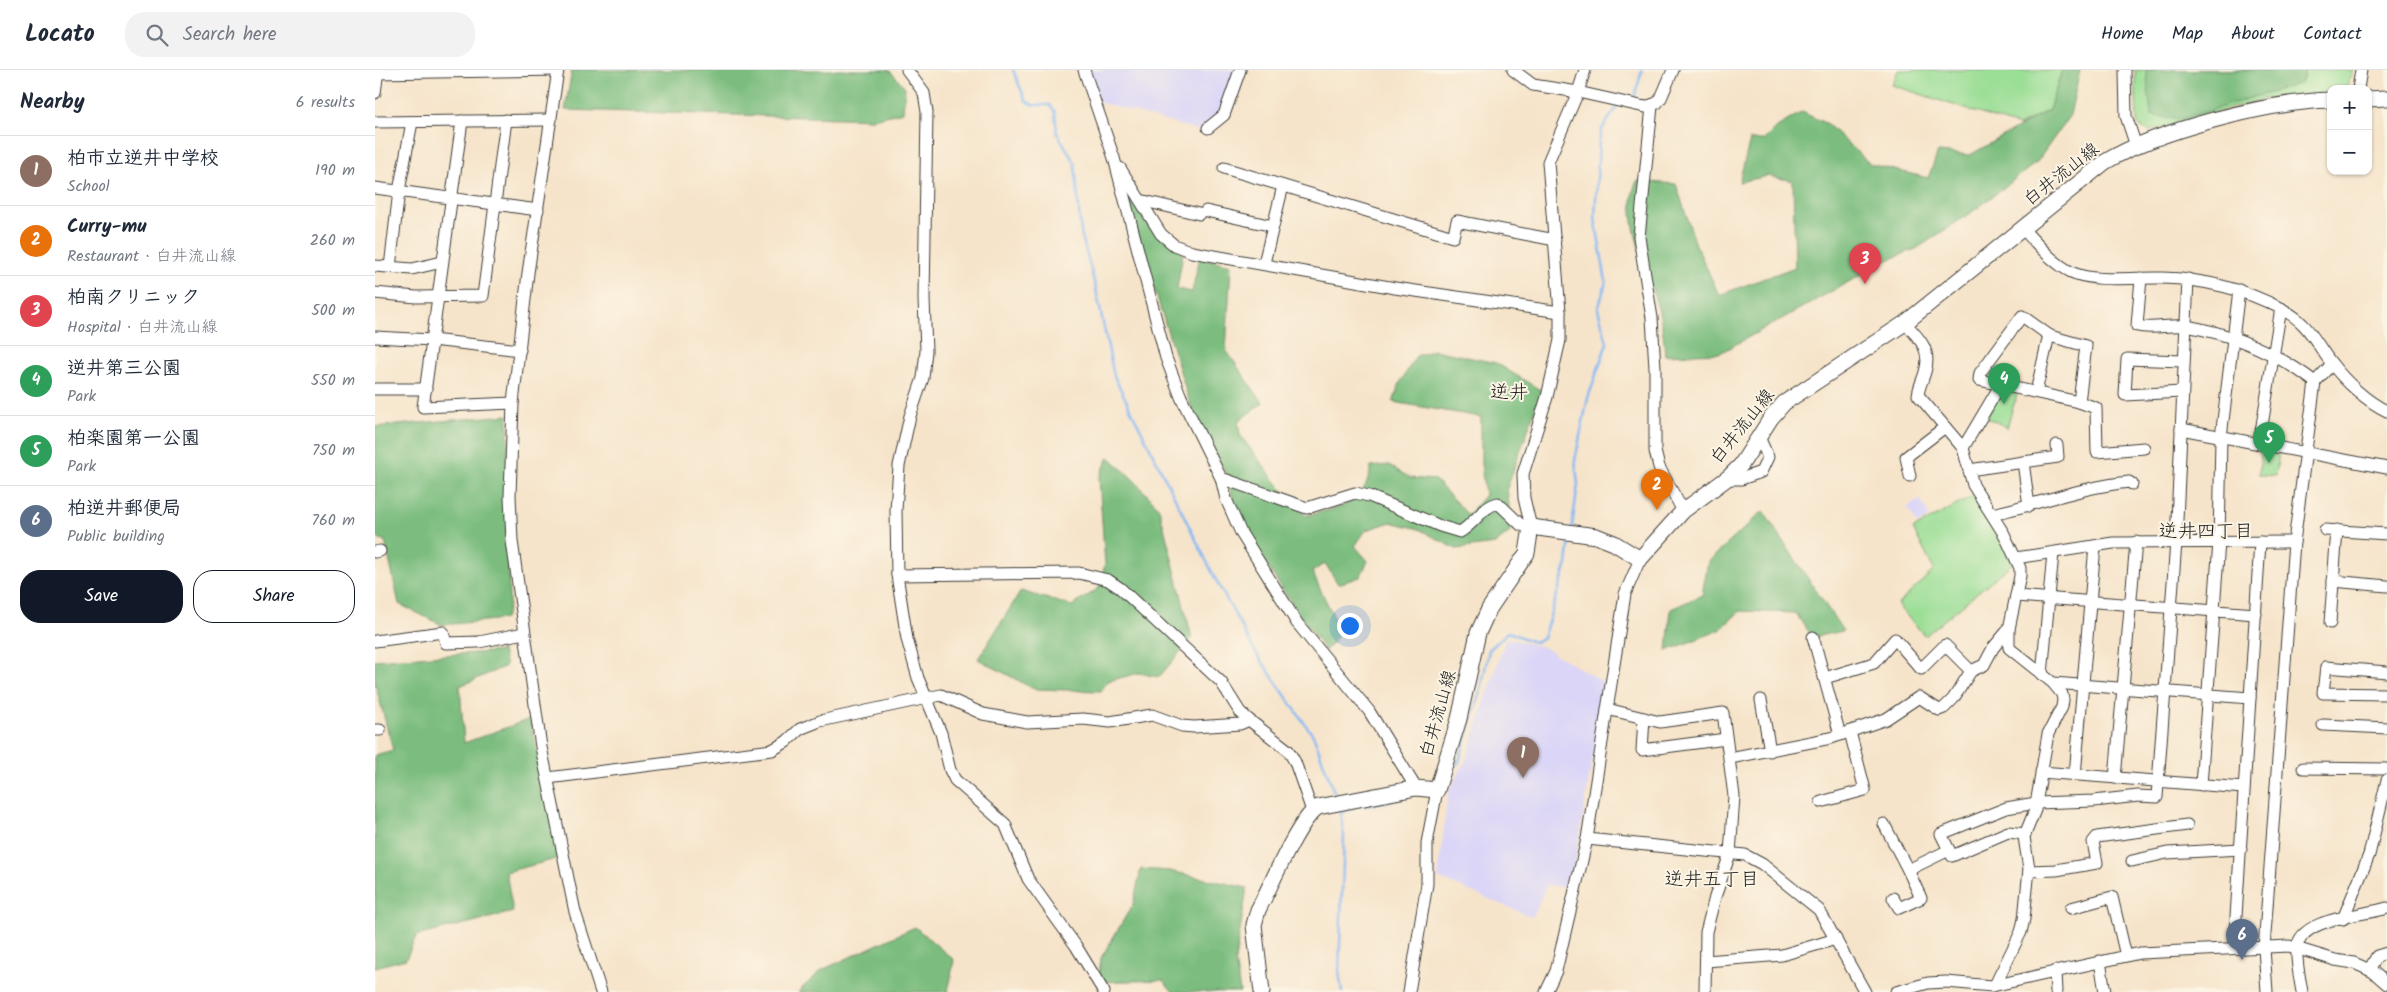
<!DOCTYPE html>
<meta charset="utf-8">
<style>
body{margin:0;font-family:Kalam,"Klee One",sans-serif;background:#f2f2f3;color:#1f2937}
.controls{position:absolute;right:15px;top:15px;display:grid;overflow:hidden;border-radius:10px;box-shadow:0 1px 4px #0004}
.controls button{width:45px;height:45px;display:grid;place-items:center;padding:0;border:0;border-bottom:1px solid #e0e1e3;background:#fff;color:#1f2937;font:25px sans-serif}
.you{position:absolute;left:974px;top:555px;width:18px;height:18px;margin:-12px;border:4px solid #fff;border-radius:50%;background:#1a73e8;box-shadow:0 0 0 8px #1a73e833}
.badge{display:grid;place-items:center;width:32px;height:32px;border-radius:50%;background:#111827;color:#fff;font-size:16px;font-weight:700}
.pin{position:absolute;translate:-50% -41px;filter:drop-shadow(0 1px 2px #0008)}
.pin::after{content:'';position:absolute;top:26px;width:18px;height:15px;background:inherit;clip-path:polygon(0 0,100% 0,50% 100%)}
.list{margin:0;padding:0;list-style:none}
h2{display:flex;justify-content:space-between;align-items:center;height:65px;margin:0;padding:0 20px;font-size:21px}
h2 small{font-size:16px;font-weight:400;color:#747a83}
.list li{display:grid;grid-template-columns:32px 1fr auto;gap:15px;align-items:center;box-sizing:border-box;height:70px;padding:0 20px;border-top:1px solid #e0e1e3}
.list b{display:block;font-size:19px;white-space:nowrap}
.list p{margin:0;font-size:16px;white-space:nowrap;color:#747a83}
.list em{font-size:16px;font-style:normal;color:#747a83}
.actions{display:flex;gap:10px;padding:15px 20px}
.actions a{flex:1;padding:11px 0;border:1px solid #111827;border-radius:20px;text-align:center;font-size:18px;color:#111827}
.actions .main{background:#111827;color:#fff}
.icon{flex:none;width:28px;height:28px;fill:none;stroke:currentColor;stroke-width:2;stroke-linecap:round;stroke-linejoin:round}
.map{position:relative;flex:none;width:2012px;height:922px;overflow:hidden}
header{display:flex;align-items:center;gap:30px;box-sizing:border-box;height:70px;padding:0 25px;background:#fff;border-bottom:1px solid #e0e1e3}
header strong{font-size:24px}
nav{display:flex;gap:28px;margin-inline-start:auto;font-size:18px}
.search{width:350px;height:45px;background:#f2f2f3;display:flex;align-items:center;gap:12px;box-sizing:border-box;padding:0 18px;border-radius:20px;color:#747a83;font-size:19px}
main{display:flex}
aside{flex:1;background:#fff}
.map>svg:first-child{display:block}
.built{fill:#dbd6f7}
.green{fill:#9bde96;stroke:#5c7d59}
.forest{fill:#7cbd7f;stroke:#4c6c4e}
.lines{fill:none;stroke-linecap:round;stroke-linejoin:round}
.stream{stroke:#86b9f3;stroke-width:2.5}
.minor-casing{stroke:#3d3a36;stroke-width:13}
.major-casing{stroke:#3d3a36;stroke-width:17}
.minor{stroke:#fff;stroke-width:11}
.major{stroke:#fff;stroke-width:15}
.labels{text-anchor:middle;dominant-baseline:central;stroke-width:4;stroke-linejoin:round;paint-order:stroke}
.street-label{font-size:18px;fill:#1c1c1c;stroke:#fcf5e5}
.neighbourhood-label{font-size:19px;fill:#1c1c1c;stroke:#fcf5e5}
</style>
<header>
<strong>Locato</strong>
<div class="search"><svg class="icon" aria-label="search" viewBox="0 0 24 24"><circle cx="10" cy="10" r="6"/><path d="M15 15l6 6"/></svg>Search here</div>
<nav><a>Home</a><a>Map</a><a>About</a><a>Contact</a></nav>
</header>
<main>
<aside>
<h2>Nearby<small>6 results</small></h2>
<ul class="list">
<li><span class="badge" style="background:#8d6e63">1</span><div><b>柏市立逆井中学校</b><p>School</p></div><em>190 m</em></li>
<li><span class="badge" style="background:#e8710a">2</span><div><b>Curry-mu</b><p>Restaurant · 白井流山線</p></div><em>260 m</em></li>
<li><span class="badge" style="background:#e0444e">3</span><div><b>柏南クリニック</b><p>Hospital · 白井流山線</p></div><em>500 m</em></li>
<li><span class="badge" style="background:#2e9e5b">4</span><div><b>逆井第三公園</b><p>Park</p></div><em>550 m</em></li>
<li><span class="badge" style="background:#2e9e5b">5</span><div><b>柏楽園第一公園</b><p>Park</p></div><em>750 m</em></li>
<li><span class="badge" style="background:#5c6f8a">6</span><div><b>柏逆井郵便局</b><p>Public building</p></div><em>760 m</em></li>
</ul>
<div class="actions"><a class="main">Save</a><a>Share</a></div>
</aside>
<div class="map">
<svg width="2012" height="922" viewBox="0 0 2012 922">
<rect width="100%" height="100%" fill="#fcf5e5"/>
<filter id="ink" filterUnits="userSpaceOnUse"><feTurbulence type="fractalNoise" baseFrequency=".02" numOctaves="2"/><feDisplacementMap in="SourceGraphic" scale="10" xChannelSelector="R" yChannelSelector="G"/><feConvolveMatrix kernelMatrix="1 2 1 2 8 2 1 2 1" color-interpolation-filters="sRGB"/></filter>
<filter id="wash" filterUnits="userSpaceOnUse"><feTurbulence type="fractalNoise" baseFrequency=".0096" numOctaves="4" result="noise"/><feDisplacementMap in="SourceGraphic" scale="20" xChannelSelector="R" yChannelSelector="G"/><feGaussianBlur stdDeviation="1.12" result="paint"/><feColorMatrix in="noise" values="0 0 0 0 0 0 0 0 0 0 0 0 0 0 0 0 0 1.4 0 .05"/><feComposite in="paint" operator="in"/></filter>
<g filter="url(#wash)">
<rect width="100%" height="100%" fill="#f6e4ca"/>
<g class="built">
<path d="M715,0H862L847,41L839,49L836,48L825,61L724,32Z"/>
<path d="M1545,429L1554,446L1543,455L1532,438Z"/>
<path d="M1131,568L1168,577L1230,613L1196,818L1172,815L1157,847L1063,808L1073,723L1090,692Z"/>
</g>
<g class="green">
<path d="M1523,0H1687L1674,40L1643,56L1517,15Z"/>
<path d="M1760,0H1978L1971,19H1956V25L1889,29L1774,61L1764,56L1762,52Z"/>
<path d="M1627,320L1643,321L1632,357L1612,348Z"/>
<path d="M1889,378L1904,381L1901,406L1884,405L1886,380Z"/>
<path d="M1600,425L1640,491L1550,566L1522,535L1559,500L1538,459Z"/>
</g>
<g class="forest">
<path d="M197,0H514L530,17L528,42L498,49L190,40Z"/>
<path d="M1687,0H1705L1695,45L1662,92L1597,142L1541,179L1515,189L1345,283L1290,285C1289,272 1288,259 1285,246C1277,210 1244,144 1262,111L1301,114L1321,175L1344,225L1420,197L1418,111L1393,106L1364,112L1375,70H1389L1402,57L1427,42L1452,54L1495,94L1553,108L1563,82L1595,85L1674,40Z"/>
<path d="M1771,0H1931L1926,13L1803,50L1776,45Z"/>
<path d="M748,107L808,183L802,219L817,222L825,187L856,195L851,280L888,333L863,351L865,365L900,411L931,446C965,436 989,438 996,397L1014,395L1035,408L1060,410L1093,445L1110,425L1106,394V347L1018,332L1025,313L1041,286L1059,280L1121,293L1167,321L1132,418L1137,460L1120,474L1081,479L1044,459L1016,452L991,460L980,476L993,491L985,507L963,514L950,493L937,502L966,562L950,581L903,513L864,450L850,401L818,343L752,131Z"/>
<path d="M133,345L134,536L130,549L67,555L24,534L10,471L0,467V357Z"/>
<path d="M734,387L759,410L784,438L817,568L784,607L764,603L733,611L726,621L659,619L603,589L646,521L697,536L724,518L730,494L724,408Z"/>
<path d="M1388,441L1468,561L1438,567L1420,543L1365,541L1345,560L1292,581L1296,539L1327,525L1333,492Z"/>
<path d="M127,581L131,596L85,616L89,673L155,649L185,788L131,802L138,842L41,866L31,889L0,897V685L18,680L0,613V590Z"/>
<path d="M766,799L795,801L872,818L860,890L865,922H798L788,910L723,912L726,888L758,834Z"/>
<path d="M540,857L579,890L573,922H423L447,900Z"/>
</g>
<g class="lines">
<g class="stream">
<path d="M638,0L651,31L658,35H675L680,42L682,63L700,93L706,163L721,219L739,306L842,512L881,583L939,667L961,727"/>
<path d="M1257,29H1259L1267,0"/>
<path d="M1197,457L1203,414L1200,390L1213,328L1232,273L1223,239L1231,212L1220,148L1224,71L1227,59L1244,34"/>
<path d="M1074,704L1084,691L1105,624L1114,580L1133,562L1161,573L1168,568L1192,494L1195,468"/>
<path d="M989,736L1028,728"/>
<path d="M965,739L969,767L964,902L967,922"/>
<path d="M967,743L979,737"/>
</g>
</g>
</g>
<g filter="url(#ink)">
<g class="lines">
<g class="minor-casing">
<g id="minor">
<path d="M183,0L153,203L138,333L135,426L137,471L166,677L200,842L226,922"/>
<path d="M532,0L549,23L552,42L549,229L551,281L548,308L535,346L524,396L521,440L522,505L532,569L543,608L566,663L575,700L580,710L630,754L653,809L701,876L729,922"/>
<path d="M709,0L739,88L791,288L806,327L846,408L851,429L866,463L922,553L994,641L1041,718"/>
<path d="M1138,0L1158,15L1203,22L1270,37L1282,33L1286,28L1298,0"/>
<path d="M1750,0L1751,46L1761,76"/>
<path d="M0,3L183,0"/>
<path d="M1983,19L1986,0"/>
<path d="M0,23L3,0"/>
<path d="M1277,36L1264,167L1277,248L1280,298V381L1284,397L1308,441"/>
<path d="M87,51L48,337L138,333"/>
<path d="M0,52L176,50"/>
<path d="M833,58L849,45L865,0"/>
<path d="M745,98L786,164L799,175L817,182L1020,218L1185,242"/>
<path d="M849,98L1078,167L1082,151L1180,170"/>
<path d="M0,118L163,140"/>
<path d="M765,130L824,144"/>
<path d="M831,141L898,156"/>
<path d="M1648,159C1663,175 1677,192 1696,202C1718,213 1762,207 1787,208C1830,209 1869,219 1907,239C1935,254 1939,271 1957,294C1970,311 1992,332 2012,341"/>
<path d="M889,193L908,116"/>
<path d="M0,196L37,199L67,192"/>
<path d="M15,197L24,121L37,52"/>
<path d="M1766,208L1762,256C1778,260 1794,254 1811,256C1857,264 1902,283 1940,312"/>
<path d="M0,223L41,227L108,226L131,50"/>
<path d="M1647,246L1675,266L1711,276L1704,332L1604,310L1605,303Z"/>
<path d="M1530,253C1544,268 1557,280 1550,302C1548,310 1544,316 1543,325L1588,378L1598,415L1629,464L1645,498V506L1634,559V578L1678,613L1687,624L1688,630L1687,637L1673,664L1660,740L1649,767L1654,799L1649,849L1646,862L1620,915"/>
<path d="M0,267L57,270L145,280"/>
<path d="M0,319H51"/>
<path d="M1661,322L1674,265"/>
<path d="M1807,322L1750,325L1752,289L1808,291"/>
<path d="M1704,332L1721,338L1722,382L1769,378"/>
<path d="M1806,359L2012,398"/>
<path d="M1884,374L1906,238"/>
<path d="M1588,378L1626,314"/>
<path d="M1648,392L1654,436"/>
<path d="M1594,400L1683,387L1682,375"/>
<path d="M1535,406L1531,387L1570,357"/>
<path d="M846,408L932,438L980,423L994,426L1065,456L1085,462C1099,454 1108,436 1123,433L1146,455L1156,457L1149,428L1148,404L1172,327L1185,270V242L1173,92L1203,22L1210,0"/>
<path d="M1352,409H1366L1386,402L1393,387L1384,367"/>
<path d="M1617,444C1663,434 1707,417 1754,412L1757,414"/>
<path d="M1950,460L2012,464"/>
<path d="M0,482L5,481"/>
<path d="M1641,488L1738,473L1919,472"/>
<path d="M522,505L704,503L733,510L745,518L846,612L865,642L874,650"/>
<path d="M1958,511L2012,516"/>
<path d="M1641,526L1881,544"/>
<path d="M1955,553L1962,460"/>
<path d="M1438,567L1465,665"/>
<path d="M0,571L68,562L71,573L104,572L149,563"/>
<path d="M2012,602L1951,597L1948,623L2012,624"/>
<path d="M1667,605L1678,483"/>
<path d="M1450,608L1499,593L1520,569L1546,599L1570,575L1596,601"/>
<path d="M1678,613L1875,628"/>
<path d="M1386,630L1395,681"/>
<path d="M1232,639L1285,652L1348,643L1359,726L1355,784L1340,827L1331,862L1330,922"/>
<path d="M1269,648L1267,680L1351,669"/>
<path d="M1948,655L2012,658"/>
<path d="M0,660H5"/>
<path d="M1355,688L1456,668L1511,649L1544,627L1564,640L1569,638L1578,629L1596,601L1609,595L1618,578L1634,559"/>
<path d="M1928,698L2012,699"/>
<path d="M1666,702L1869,718"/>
<path d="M1700,705L1720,476"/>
<path d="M173,708L397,680L411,672L425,659L445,651L566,625L608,644L652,652L708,649L735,652L777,645L807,656L819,657L865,654L874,650L913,680L920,692L937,741"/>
<path d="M1740,708L1761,472"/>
<path d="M1826,715L1844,472L1846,367L1864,220"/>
<path d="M1446,732L1490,720L1475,662"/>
<path d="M1509,754L1533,800"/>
<path d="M1650,764L1633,762L1577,786L1566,764L1631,738L1661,733L1719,731L1763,726L1782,727L1801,472L1813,209"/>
<path d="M1212,769L1370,785L1387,794L1444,840L1490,922"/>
<path d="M1757,791L1792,783L1866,779"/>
<path d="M1654,801L1681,800L1722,793L1718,772L1722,767L1812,755"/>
<path d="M1518,828L1524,838L1546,828L1533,800L1574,780"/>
<path d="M1696,838L1737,827L1751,886"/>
<path d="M1968,849L1994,785L2012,710"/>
<path d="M1859,878L1885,472"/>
<path d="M1331,891L1407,885L1461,869"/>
<path d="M1725,891L1730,922"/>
<path d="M1994,900L2002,886L2012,883"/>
<path d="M1680,901L1681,922"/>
<path d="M1034,922L1052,814V773L1062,720"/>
<path d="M1171,922L1181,901L1212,769L1250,524L1265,489"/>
<path d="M1521,922L1553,913L1571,912L1617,916L1765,883L1914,876L1960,890L1979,893L1997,901L2012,914"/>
<path d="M1892,922L1889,878L1919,472L1940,312L1957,294"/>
<path d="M1927,922C1925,909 1921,893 1922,879C1924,847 1988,846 2012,838"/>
</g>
</g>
<g class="major-casing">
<g id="major">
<path d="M1993,29L2012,28"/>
<path d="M887,922L879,855L883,840C896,816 923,750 943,737L1041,718L1062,720L1084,649L1103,563L1114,539L1152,483L1156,457L1221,466L1239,473L1265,489L1308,441L1354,407L1366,395L1396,348L1409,333L1530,253L1730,92C1783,60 1893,32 1956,30"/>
</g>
</g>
<use href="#minor" class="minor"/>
<use href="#major" class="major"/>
</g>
</g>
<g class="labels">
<g class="street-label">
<text transform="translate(1687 105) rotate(-38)">白井流山線</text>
<text transform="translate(1368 357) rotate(-51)">白井流山線</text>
<text transform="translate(1064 644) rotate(-74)">白井流山線</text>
</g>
<g class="neighbourhood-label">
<text x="1134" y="323">逆井</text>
<text x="1831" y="462">逆井四丁目</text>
<text x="1337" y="810">逆井五丁目</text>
</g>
</g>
</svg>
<div class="controls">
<button>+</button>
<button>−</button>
</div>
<div class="you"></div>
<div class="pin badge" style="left:1148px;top:708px;background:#8d6e63">1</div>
<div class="pin badge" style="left:1282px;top:440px;background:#e8710a">2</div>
<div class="pin badge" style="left:1490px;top:214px;background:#e0444e">3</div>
<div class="pin badge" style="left:1629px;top:334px;background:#2e9e5b">4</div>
<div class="pin badge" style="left:1894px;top:393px;background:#2e9e5b">5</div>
<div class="pin badge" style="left:1867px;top:890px;background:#5c6f8a">6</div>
</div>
</main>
